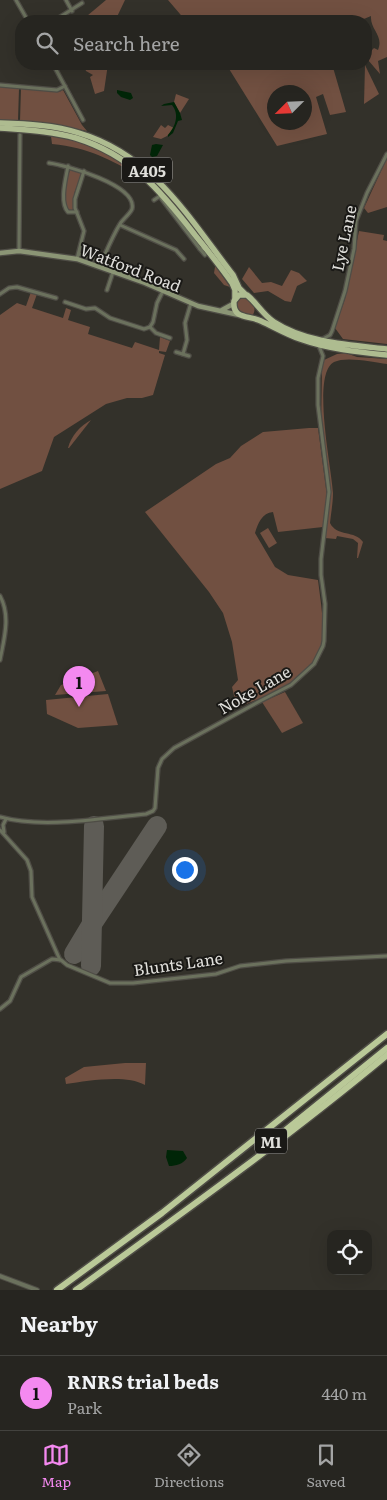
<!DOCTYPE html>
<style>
body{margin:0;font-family:Literata,serif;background:#2e2d29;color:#f1f3f6}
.controls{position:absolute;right:15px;bottom:15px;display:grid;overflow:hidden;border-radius:10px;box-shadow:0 5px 20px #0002}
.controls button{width:45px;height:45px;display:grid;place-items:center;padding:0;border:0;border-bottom:1px solid #42423e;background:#262520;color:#f1f3f6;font:25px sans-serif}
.compass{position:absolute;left:267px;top:85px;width:45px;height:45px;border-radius:50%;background:#262520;box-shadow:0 5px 20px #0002;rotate:246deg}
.you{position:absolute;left:184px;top:869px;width:18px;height:18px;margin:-12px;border:4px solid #fff;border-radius:50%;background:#1a73e8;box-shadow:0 0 0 8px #1a73e833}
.badge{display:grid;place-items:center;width:32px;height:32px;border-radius:50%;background:#f489f0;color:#111;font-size:16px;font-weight:700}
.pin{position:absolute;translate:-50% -41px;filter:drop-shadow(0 1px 2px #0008)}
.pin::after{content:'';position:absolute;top:26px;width:18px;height:15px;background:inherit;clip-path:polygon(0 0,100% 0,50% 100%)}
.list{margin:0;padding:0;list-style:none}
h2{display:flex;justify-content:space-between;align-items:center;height:65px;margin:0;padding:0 20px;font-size:21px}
h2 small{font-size:16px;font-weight:400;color:#a4a5a5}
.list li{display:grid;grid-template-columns:32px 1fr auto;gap:15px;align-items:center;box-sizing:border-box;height:75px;padding:0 20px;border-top:1px solid #42423e}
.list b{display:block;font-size:19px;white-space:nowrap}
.list p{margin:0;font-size:16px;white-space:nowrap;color:#a4a5a5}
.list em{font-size:16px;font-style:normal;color:#a4a5a5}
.icon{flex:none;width:28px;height:28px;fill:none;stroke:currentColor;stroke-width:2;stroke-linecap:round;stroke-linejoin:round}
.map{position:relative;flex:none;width:387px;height:1290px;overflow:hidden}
.search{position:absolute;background:#262520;box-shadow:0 5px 20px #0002;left:15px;right:15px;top:15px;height:55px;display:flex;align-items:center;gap:12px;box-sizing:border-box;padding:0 18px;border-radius:20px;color:#a4a5a5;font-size:19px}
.sheet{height:140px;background:#262520}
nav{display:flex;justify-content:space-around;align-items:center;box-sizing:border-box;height:70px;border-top:1px solid #42423e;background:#262520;font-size:14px;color:#a4a5a5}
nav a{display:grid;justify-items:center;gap:2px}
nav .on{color:#f489f0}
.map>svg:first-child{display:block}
.green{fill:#715041;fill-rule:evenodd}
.water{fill:#002507}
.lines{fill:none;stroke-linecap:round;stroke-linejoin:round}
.runway{stroke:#5e5c56;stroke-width:20}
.minor-casing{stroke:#4f4d46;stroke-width:5.5}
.tertiary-casing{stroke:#4f4d46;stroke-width:6}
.secondary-casing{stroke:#4f4d46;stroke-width:7}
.trunk-casing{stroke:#4f4d46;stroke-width:8}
.motorway-casing{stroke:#4f4d46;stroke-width:9}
.minor{stroke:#6b715d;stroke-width:3}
.tertiary{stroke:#6b715d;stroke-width:4}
.secondary{stroke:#8b9575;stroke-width:4.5}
.trunk{stroke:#aebc90;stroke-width:5.5}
.motorway{stroke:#bac998;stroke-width:6}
.labels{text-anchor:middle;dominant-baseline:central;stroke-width:4;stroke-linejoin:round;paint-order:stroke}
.shield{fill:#1a1916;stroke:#a5a4a0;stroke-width:1}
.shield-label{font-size:15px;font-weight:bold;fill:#e0dfdb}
.street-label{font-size:16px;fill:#e0dfdb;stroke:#1a1916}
</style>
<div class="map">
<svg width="387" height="1290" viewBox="0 0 387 1290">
<rect width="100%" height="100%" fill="#33312a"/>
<g class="green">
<path d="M106,0H125L115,21H81Z"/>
<path d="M168,0H387V57L378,61L380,74L368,60L371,51L374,48L378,50C384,35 370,30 371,16L359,21H186Z"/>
<path d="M84,64H108L104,91L95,94L90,77L93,75L86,71L84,66Z"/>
<path d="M226,64H332L346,112L330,115L323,94L316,97L327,134L277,146ZM304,92V122H274V92Z"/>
<path d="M365,65L379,94L364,104Z"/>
<path d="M0,87L19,88L18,120H0Z"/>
<path d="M21,88L59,92L63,90L82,125L87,131L55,124L20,121Z"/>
<path d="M176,94L189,99L180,113L174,102Z"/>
<path d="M161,125L165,128L168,125L174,128L167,136L161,139L153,137Z"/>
<path d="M51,136C85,140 115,156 141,177C109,159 90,148 52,144Z"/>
<path d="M387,158V207L368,213L364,208Z"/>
<path d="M71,169L81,172V174L74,194V208L71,211L68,210C64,199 65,178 71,169Z"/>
<path d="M359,231L384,235L383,240L387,241V344L343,339L335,328L345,299Z"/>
<path d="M215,267H216L230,287L224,285L214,273Z"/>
<path d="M249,267L262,283L271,282L282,286L291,270L299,273L307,281L297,286L291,302L285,301L268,291L254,293L242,279Z"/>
<path d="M31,292L37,294L32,308L63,318L66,308L71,310L68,320L90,327L88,334L132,348L135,342L159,350L160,337L170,341L166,352L159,351V353L165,355L153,395L142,398H127L106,404L54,437L42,471L0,489V315L17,303L26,306Z"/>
<path d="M240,297H246C252,302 258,308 252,316C242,314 235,311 237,300Z"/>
<path d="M346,353L357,357L387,359V364C373,362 346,356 334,362C311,374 332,469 333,493C333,503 331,513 330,523C337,537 355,530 363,542L358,558H357L358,543L353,539L337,536L336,539L325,538L329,505L321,426L322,367L324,360L337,354Z"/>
<path d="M91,420L69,448H68C71,436 80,426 91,420Z"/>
<path d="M309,428H318L327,496L323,527L278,532L273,512C262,513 258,523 255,533L275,567L288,575L318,580C320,597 323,614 323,631C323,677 272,693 237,708L232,687L238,680L232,642L223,613L209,592L145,512L216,464L230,458L241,446L263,432Z"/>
<path d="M268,528L277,543L269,548L260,533Z"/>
<path d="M98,671L106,691L55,695L61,685Z"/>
<path d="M285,692L303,723L282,733L262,702Z"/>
<path d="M108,694L118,725L78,728L47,714L46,700Z"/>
<path d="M125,1063H146L145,1085C125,1074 88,1081 66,1084L65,1078L84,1067Z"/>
</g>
<g class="water">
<path d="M117,90L131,93L133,98L130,100L121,97L117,93Z"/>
<path d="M174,102L180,113L182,120L178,121L173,133L168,137V135C175,127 180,115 172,105L161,106L164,104Z"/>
<path d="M156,144L163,145L157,156L152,157L150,155L152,145Z"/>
<path d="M167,1150L183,1151L187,1158C183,1164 176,1166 169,1166L166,1157Z"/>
</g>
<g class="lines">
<g class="runway">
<path d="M74,954L92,924L157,826"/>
<path d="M91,966L94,826"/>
</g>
<g class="minor-casing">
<g id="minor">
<path d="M16,0L28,21"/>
<path d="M66,0L72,11"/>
<path d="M60,17L82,3"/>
<path d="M53,64L83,120"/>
<path d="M0,85L57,90L65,86"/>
<path d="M49,163C65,165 138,185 132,209C130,214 123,219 120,224C112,237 106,252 100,266"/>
<path d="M68,166C66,178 59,202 68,212H77"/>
<path d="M161,198L200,249H205"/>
<path d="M154,200L160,196"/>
<path d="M120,225L176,250L184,259"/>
<path d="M200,249L205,255"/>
<path d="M19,251L20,135"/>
<path d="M79,254L102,261"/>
<path d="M77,259L84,231L75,208V199L84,171"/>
<path d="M107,290L113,272"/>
<path d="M0,294L9,288L17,287L56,298"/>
<path d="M65,302L86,309L95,308L110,318L144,329L150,327L153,322L157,303L163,291"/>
<path d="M150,327L156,333L170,338"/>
<path d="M321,340L330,335L332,331L345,291L354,249L356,221L367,193L387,154"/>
<path d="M176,352L189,356"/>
<path d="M183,354L187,340L185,323L191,303"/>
<path d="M0,596C11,616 4,639 0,660"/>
<path d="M0,817C43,829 102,818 146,814L153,811L155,808L158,768L162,759L174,748L260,701L291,685L314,664L323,646L324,641L325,604L321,575V559L329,492L318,405V378L323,356L319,346"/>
<path d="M0,830L27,860L31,871L32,897L60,960"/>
<path d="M4,832L3,825L6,819"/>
<path d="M0,1009L10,1001L21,977L52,959L61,960L67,965L110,983H133L216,974L240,966L286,961L387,956"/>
</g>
</g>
<g class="tertiary-casing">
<path id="tertiary" d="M0,1276L37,1290"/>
</g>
<g class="secondary-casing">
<g id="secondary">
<path d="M0,253L19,251L77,259L145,283L198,306L239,315"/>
<path d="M222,310L233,304"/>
</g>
</g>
<g class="trunk-casing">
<g id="trunk">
<path d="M0,123C27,124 54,125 79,133C153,155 189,218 233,275L239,288L245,294"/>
<path d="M0,128C25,130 51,131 76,138C131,155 161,191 195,235C208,251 221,267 232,283L235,290V299"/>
<path d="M387,349C350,345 306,343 274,322C263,315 257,303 247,295H239L234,301C232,320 250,315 261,321C274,327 286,334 300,339C328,349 357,352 387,355"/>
</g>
</g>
<g class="motorway-casing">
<g id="motorway">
<path d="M277,1137L387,1048"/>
<path d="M57,1290L162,1213L387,1034"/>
<path d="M76,1290C181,1214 287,1138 387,1055"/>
</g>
</g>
<use href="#minor" class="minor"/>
<use href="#tertiary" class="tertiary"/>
<use href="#secondary" class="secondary"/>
<use href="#trunk" class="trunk"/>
<use href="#motorway" class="motorway"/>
</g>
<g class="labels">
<g class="shield">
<rect x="122" y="157.5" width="50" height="25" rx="4"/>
<rect x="255" y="1128.5" width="32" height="25" rx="4"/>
</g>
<g class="shield-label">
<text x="147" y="170">A405</text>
<text x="271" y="1141">M1</text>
</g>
<g class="street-label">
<text transform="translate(343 238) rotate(-78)">Lye Lane</text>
<text transform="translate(131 267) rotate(21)">Watford Road</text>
<text transform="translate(254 689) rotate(-30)">Noke Lane</text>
<text transform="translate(178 963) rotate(-8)">Blunts Lane</text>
</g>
</g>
</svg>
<div class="controls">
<button><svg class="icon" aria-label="locate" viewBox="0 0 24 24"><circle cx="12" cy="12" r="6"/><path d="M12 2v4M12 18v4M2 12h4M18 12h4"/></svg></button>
</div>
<svg class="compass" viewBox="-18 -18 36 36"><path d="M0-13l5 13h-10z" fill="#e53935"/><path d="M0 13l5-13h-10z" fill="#a4a5a5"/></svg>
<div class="you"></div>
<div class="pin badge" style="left:79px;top:707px">1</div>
<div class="search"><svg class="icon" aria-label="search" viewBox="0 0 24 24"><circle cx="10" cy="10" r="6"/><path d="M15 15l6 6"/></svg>Search here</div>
</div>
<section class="sheet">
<h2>Nearby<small></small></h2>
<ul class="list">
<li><span class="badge">1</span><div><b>RNRS trial beds</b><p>Park</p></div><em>440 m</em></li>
</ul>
</section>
<nav>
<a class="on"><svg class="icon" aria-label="map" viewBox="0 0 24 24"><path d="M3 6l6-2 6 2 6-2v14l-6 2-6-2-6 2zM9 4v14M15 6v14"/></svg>Map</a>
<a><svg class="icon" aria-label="directions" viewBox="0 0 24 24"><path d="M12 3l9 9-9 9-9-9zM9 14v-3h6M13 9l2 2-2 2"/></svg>Directions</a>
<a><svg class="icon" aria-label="saved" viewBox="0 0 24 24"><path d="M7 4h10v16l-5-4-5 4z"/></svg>Saved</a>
</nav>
